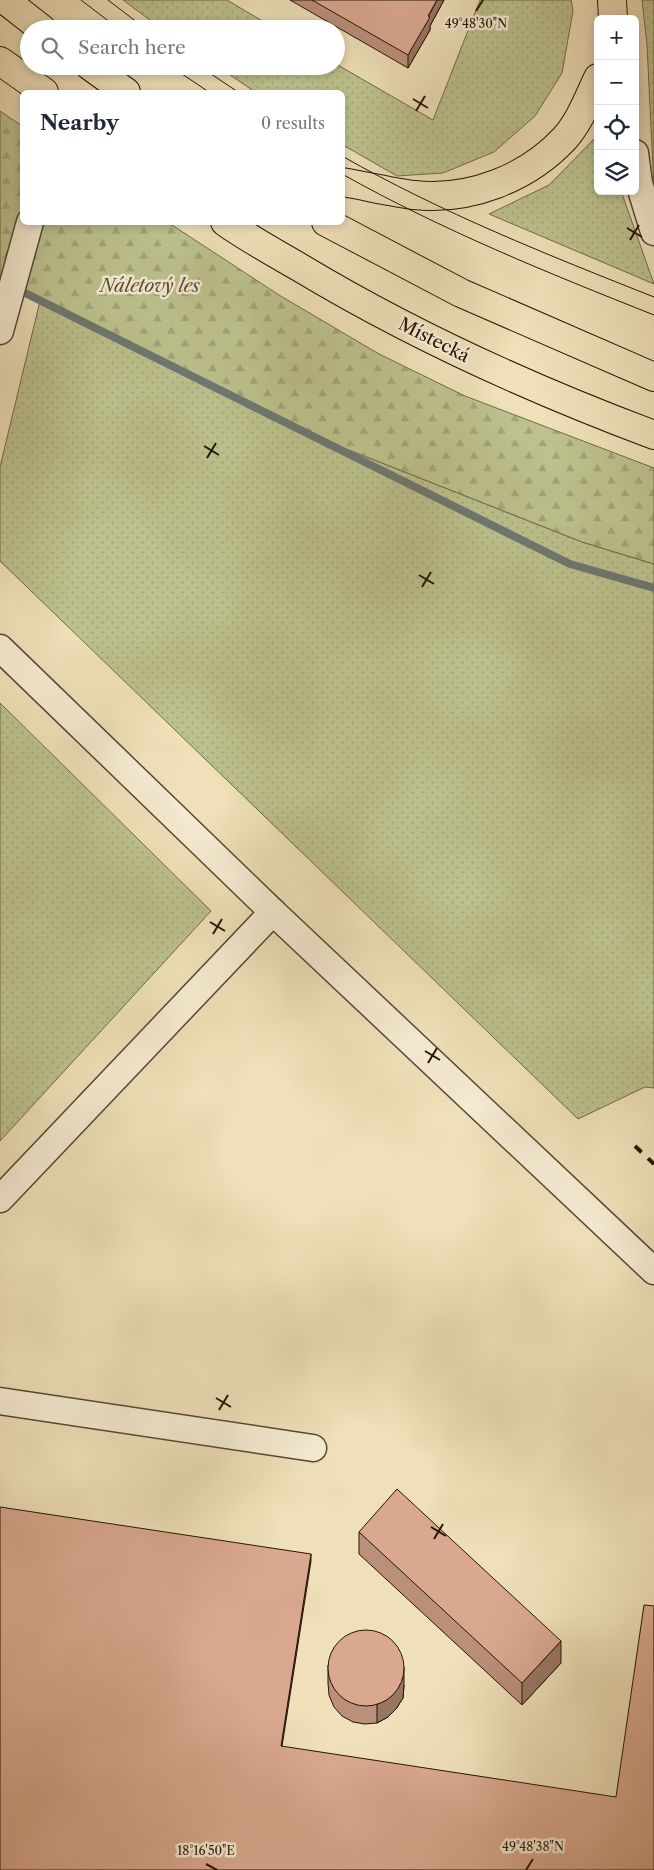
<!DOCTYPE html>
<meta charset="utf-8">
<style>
body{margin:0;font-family:"Libre Caslon Text",serif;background:#f2f2f3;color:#1f2937}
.controls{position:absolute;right:15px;top:15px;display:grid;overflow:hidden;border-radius:8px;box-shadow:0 2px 8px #0003}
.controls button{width:45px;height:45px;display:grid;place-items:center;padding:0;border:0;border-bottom:1px solid #e0e1e3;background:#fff;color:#1f2937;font:25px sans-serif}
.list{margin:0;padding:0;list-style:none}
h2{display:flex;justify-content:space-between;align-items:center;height:65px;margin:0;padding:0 20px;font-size:21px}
h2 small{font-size:16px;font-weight:400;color:#747a83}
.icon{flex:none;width:28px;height:28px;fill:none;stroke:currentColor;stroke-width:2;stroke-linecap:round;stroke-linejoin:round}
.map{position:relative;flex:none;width:654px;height:1870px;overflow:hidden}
.search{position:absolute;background:#fff;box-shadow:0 2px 8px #0003;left:20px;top:20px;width:325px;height:55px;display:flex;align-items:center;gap:12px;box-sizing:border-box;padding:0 18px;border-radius:28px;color:#747a83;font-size:19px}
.panel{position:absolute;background:#fff;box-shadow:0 2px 8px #0003;left:20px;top:90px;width:325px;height:135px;border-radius:8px}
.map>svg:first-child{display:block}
.grass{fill:url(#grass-dots);stroke:#706a4a}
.forest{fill:url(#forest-firs);stroke:#706a4a}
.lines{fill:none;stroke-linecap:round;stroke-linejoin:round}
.stream{stroke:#6d7871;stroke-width:8}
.minor-casing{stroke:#574734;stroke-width:29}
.highway-casing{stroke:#241407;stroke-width:30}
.minor{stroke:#f5ebd2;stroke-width:26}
.highway{stroke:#efe0b9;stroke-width:28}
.tram{stroke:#241407;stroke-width:1}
.rail{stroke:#241407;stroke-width:4;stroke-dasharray:9 9;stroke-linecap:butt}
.wall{fill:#bb907b;stroke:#241407}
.shaded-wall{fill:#997664;stroke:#241407}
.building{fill:#daa88f;stroke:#241407}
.ticks{fill:none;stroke:#241407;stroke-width:2}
.labels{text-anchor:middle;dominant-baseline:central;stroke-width:5;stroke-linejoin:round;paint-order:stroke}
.park-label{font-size:18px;font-style:italic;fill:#595136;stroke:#f5ebd2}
.street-label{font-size:18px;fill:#241407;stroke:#f5ebd2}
.ticks-label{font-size:12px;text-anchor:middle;fill:#241407;stroke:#f5ebd2;stroke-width:5;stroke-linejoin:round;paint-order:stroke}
</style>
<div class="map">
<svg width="654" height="1870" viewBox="0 0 654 1870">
<defs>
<pattern id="grass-dots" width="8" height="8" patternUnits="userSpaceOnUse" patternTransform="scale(1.25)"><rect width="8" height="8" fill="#bcc18d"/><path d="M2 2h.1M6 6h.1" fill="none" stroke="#a1a578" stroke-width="1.8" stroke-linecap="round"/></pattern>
<pattern id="forest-firs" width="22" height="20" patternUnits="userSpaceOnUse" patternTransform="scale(1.25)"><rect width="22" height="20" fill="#bcc18d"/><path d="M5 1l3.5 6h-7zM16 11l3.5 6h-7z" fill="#a1a578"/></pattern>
</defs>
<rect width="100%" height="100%" fill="#efe0b9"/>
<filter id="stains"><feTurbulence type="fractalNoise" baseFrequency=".004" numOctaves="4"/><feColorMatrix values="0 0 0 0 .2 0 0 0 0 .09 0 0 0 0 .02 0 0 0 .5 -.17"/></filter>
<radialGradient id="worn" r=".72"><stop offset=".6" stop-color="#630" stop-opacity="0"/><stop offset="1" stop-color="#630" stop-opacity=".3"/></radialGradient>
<g class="grass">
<path d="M123,0H227L276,29H162Z"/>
<path d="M480,0H571L573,11L562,73L535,116L494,152L443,173L397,176L343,145L342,92H255L217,66H336V64L433,120Z"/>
<path d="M642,0H654V188L647,45Z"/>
<path d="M598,135V191H621L654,284L489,214L549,185Z"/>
<path d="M40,301L273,420L582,542L654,564V1088L645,1087L578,1119L0,561V467Z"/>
<path d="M0,703L211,911L0,1141Z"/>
</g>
<path class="forest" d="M0,111L22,126V222L169,223L279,295L379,354L465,396L654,468V564L582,542L273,420L0,280Z"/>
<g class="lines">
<path class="stream" d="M15,288L570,564L654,588"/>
<g class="minor-casing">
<g id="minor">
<path d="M635,153L639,183L654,232"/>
<path d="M0,331L30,222"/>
<path d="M0,648L273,912L0,1199"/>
<path d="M273,912L654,1271"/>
<path d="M0,1401L313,1448"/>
</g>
</g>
<g class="highway-casing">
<g id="highway">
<path d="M5,0L42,29"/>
<path d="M612,0L613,19"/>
<path d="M0,61L44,92"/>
<path d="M90,66L126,92"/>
<path d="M342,182C366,186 390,192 414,195C469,201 527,179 565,138C580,121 588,99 598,78"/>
<path d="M225,222C249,239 275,253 299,267C412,335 531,389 654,435"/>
<path d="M326,222L461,293L654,377"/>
</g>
</g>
<use href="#minor" class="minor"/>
<use href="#highway" class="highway"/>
<g class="tram">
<path d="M81,0L119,29"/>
<path d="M108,0L146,29"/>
<path d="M170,66L209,92"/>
<path d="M199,66L238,92"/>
<path d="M342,156C442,213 548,255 654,297"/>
<path d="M342,174C442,230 548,273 654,315"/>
</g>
<path class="rail" d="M635,1146L654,1164"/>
</g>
<g class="wall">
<path d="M290,0H444L430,26V30L408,68Z"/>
<path d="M359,1532L561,1663L522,1705L359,1554Z"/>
<path d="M328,1665L404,1685L403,1698L396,1709L388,1717L377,1723L365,1724L353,1722L342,1716L334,1707L329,1695L328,1683Z"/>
</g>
<g class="shaded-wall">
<path d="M437,0H444L430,26V30L408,68V55Z"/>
<path d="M311,1554V1561L281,1753V1746Z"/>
<path d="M561,1641V1663L522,1705V1683Z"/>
<path d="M404,1667V1685L403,1698L396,1709L388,1717L377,1723V1705Z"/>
</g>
<g class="building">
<path d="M312,0H437L428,16L430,17L408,55Z"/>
<path d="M397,1489L561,1641L522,1683L359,1532Z"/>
<path d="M0,1507L311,1554L281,1746L616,1797L644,1605L654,1606V1870H0Z"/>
<circle cx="366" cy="1668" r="38"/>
</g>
<path class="ticks" d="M476,11L483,0M413,99L428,108M416,111L425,96M627,228L642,237M630,240L639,225M204,446L219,455M207,458L216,443M419,575L434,584M422,587L431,572M210,922L225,931M213,934L222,919M425,1051L440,1060M428,1063L437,1048M216,1398L231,1407M219,1410L228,1395M431,1527L446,1536M434,1539L443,1524M206,1864L217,1870M526,1870L533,1859"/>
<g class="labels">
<g class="park-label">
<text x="150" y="286">Náletový les</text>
</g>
<g class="street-label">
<text transform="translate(434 340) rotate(27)">Místecká</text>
</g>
</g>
<g class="ticks-label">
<text x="476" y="28">49°48'30"N</text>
<text x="533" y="1851">49°48'38"N</text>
<text x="206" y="1855">18°16'50"E</text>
</g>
<rect width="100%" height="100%" filter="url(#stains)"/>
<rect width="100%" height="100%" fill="url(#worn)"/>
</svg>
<div class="controls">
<button>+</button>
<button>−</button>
<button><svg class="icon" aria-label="locate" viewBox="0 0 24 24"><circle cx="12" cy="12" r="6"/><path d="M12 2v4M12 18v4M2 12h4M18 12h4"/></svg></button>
<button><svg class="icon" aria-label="layers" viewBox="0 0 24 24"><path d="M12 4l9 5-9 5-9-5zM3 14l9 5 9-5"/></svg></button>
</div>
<div class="search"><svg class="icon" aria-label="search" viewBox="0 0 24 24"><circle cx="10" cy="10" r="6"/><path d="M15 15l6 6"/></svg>Search here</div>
<section class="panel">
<h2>Nearby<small>0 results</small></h2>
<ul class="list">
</ul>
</section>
</div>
